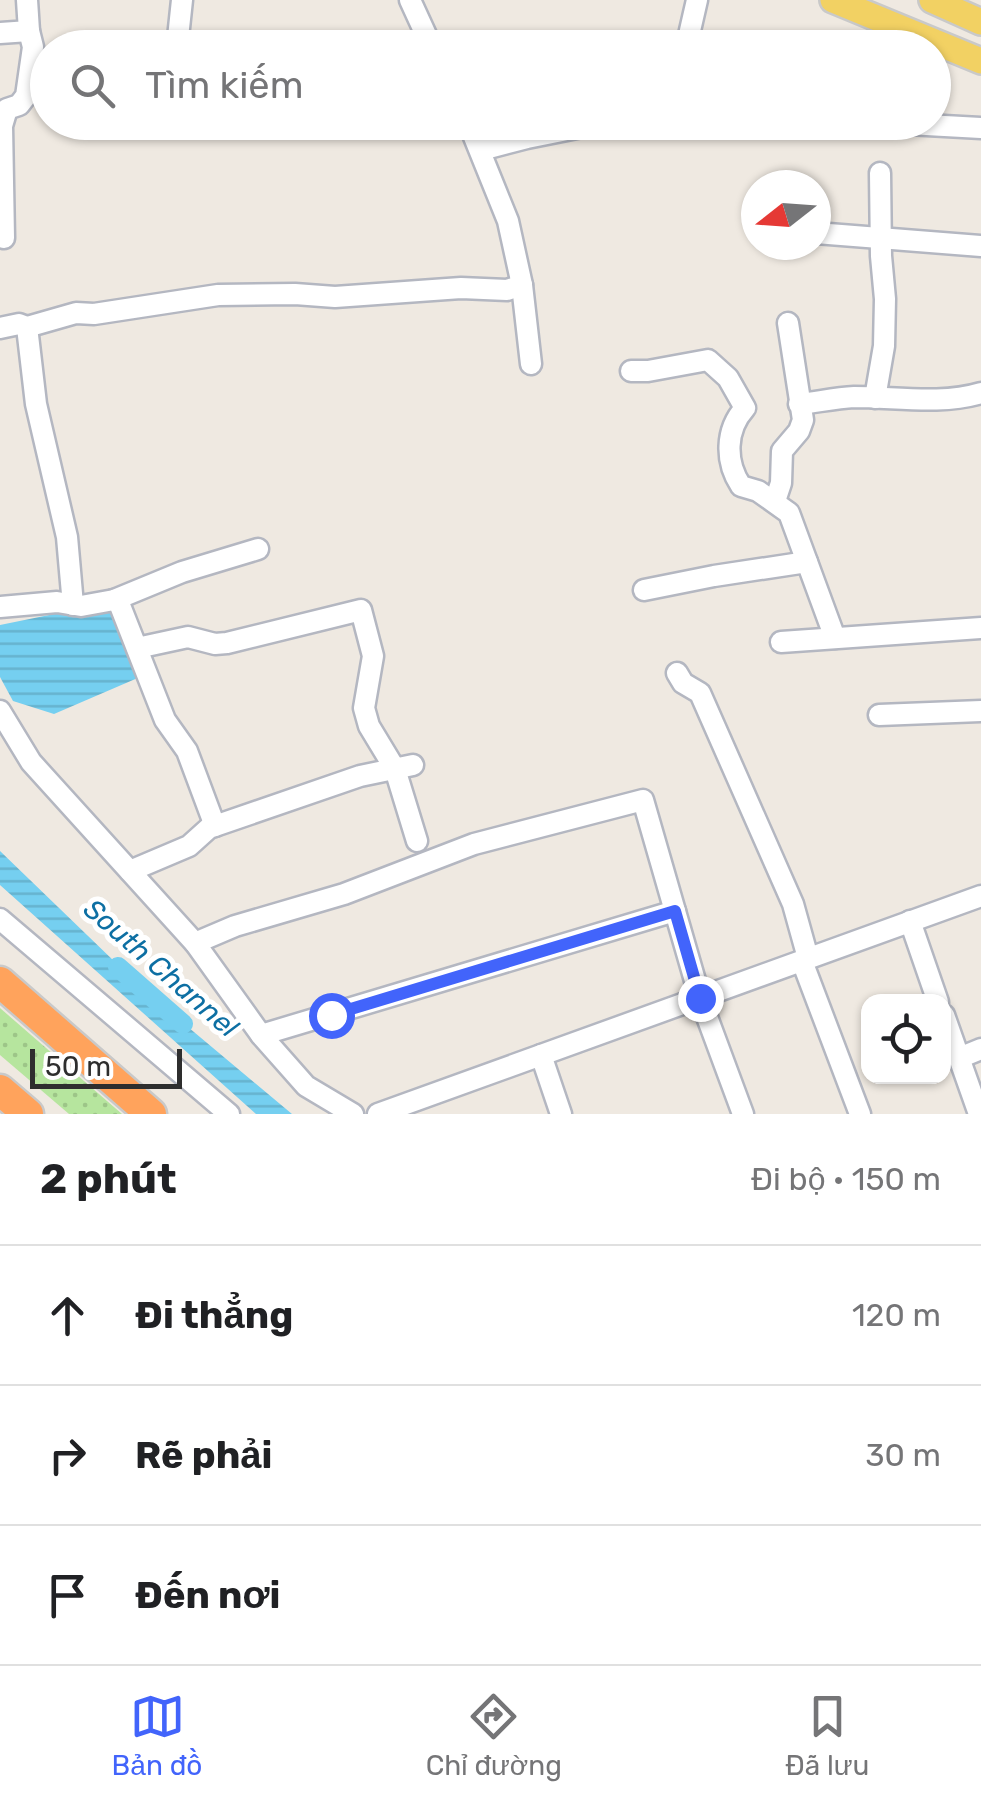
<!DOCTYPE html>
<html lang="vi">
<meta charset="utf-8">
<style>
body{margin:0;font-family:Rubik,sans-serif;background:#f2f2f2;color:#202124}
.controls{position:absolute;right:30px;bottom:30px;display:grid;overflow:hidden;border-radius:20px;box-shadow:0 2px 8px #0004}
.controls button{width:90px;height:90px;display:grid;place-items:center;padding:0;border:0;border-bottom:2px solid #e0e0e0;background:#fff;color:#202124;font:50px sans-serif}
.compass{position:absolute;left:741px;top:170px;width:90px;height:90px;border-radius:50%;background:#fff;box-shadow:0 2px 8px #0004;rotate:253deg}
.scale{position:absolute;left:30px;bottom:25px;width:152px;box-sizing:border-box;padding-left:10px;border:5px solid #2e2e2e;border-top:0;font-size:28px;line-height:35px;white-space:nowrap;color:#2e2e2e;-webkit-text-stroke:8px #fff;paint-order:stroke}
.stop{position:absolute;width:30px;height:30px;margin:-22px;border:8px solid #4264fb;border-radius:50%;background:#fff}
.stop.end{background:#4264fb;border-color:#fff;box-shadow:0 2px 10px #0008}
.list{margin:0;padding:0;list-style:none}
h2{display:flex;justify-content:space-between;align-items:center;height:130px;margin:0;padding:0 40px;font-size:42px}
h2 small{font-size:32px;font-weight:400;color:#757577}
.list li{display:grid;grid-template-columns:65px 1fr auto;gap:30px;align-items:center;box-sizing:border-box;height:140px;padding:0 40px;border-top:2px solid #e0e0e0}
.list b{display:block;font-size:38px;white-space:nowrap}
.list em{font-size:32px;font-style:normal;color:#757577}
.icon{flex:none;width:55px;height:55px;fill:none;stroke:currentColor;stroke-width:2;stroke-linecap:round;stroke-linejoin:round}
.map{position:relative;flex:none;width:981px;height:1114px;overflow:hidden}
.search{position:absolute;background:#fff;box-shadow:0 2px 8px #0004;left:30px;right:30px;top:30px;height:110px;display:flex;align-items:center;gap:25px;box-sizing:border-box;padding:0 35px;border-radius:55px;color:#757577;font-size:38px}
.sheet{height:550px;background:#fff}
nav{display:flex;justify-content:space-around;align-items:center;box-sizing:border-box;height:140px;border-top:2px solid #e0e0e0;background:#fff;font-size:28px;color:#757577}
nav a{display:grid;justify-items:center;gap:5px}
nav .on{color:#4264fb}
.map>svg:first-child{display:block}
.grass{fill:url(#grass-dots)}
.water{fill:url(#water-rules)}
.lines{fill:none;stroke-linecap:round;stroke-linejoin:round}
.canal{stroke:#75cff0;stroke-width:20}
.minor-casing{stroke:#b4b7c1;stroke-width:25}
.major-casing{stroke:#c9c9c9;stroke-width:30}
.highway-casing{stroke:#c9c9c9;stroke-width:35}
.minor{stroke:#fff;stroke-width:20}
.major{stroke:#f2d163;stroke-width:25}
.highway{stroke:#ffa35c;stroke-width:30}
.route{stroke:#4264fb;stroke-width:12}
.labels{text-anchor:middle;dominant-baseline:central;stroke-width:10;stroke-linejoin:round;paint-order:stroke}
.water-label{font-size:28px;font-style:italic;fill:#0d6fa3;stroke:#fff}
</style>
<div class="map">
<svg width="981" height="1114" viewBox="0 0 981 1114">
<defs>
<pattern id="grass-dots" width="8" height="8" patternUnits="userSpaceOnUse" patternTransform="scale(2.5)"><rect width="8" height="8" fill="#b6e59e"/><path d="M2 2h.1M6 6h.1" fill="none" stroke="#9dc588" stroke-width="1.8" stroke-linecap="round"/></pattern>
<pattern id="water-rules" width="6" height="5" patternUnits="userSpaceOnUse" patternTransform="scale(2.5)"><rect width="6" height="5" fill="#75cff0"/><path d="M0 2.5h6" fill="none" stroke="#66b2ce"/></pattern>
</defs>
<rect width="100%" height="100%" fill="#efe9e1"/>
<path class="grass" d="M0,1008L122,1114H69L0,1055Z"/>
<g class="water">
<path d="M96,610L113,612L140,677L54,714L13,701L0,677V625L59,613Z"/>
<path d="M0,851L145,991L292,1114H256L0,885Z"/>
</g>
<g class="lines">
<path class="canal" d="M118,967L183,1024"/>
<g class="minor-casing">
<g id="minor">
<path d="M410,0L432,48"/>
<path d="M0,33L29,31L27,0"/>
<path d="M177,47L182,0"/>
<path d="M686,48L697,0"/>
<path d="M468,122L508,221L522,285L531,364"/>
<path d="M872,122L981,128"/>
<path d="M481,150L527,138L607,122"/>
<path d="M816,233L981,246"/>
<path d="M4,238L2,126L7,109L19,105L26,96L33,47L29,31"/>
<path d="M27,327L36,404L67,537L73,605"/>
<path d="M0,328L19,324L27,327L76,313L94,314L218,295L295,294L335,297L461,288L507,290L522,285"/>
<path d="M631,371H648L708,360L728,378L745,408C725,430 725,462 741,486L758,491L789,513L835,638"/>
<path d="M875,398L884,346L885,299L881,256L880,173"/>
<path d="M799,404C817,402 836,398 854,397C896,397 941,405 981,393"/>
<path d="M775,501L781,483L782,451L799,431L803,420L788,323"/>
<path d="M644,590L714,576L807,562"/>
<path d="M114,600L119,603L165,720L187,751L215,826"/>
<path d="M0,607L57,602L81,606L114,600L182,572L258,549"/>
<path d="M781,642L981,628"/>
<path d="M137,648L188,637L215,644L227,643L361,610L373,656L364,708L369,726L395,769L417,841"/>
<path d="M677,673L683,683L700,693L793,904L808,958"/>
<path d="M0,711L31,762L195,943L261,1035L306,1086L353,1114"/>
<path d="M879,715L981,711"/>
<path d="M130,871L189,846L209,828L360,776L413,765"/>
<path d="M0,919L229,1114"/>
<path d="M910,921L938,1002"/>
<path d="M195,943L235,926L344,894L474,844L643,800L700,998L743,1114"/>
<path d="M802,961L860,1114"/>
<path d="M944,1015L979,1114"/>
<path d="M261,1035L675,911"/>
<path d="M541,1055L561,1114"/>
<path d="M959,1058L981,1049"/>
<path d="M378,1114L981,896"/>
</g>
</g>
<g class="major-casing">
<g id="major">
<path d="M833,0L981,61"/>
<path d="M932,0L981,22"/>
</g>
</g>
<g class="highway-casing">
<g id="highway">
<path d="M0,982L151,1114"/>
<path d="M0,1090L28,1114"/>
</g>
</g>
<use href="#minor" class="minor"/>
<use href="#major" class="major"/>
<use href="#highway" class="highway"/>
</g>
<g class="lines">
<path class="route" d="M331,1015L675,911L700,998"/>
</g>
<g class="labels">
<g class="water-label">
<text transform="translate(161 968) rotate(41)">South Channel</text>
</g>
</g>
</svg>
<div class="controls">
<button><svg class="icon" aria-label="locate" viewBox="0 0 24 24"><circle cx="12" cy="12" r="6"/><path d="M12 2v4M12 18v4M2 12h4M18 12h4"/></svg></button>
</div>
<svg class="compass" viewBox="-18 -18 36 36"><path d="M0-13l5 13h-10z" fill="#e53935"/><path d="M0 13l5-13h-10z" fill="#757577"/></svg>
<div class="scale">50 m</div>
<div class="stop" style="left:331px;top:1015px"></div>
<div class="stop end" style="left:700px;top:998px"></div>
<div class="search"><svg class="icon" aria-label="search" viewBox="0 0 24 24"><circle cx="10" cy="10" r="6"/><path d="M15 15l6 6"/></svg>Tìm kiếm</div>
</div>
<section class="sheet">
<h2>2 phút<small>Đi bộ · 150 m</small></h2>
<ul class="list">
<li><svg class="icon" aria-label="ahead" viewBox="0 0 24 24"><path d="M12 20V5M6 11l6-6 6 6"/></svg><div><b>Đi thẳng</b></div><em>120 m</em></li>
<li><svg class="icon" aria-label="right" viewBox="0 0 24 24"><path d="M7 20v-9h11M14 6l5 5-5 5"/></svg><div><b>Rẽ phải</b></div><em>30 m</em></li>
<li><svg class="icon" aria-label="arrive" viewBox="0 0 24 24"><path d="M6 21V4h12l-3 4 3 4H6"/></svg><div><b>Đến nơi</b></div></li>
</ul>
</section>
<nav>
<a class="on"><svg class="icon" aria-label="map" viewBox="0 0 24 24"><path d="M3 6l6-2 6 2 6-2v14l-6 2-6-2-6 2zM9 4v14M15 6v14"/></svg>Bản đồ</a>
<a><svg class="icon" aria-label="directions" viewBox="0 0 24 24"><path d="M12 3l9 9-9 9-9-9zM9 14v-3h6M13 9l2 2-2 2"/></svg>Chỉ đường</a>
<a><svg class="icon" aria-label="saved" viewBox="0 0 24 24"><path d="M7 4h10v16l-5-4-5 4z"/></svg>Đã lưu</a>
</nav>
